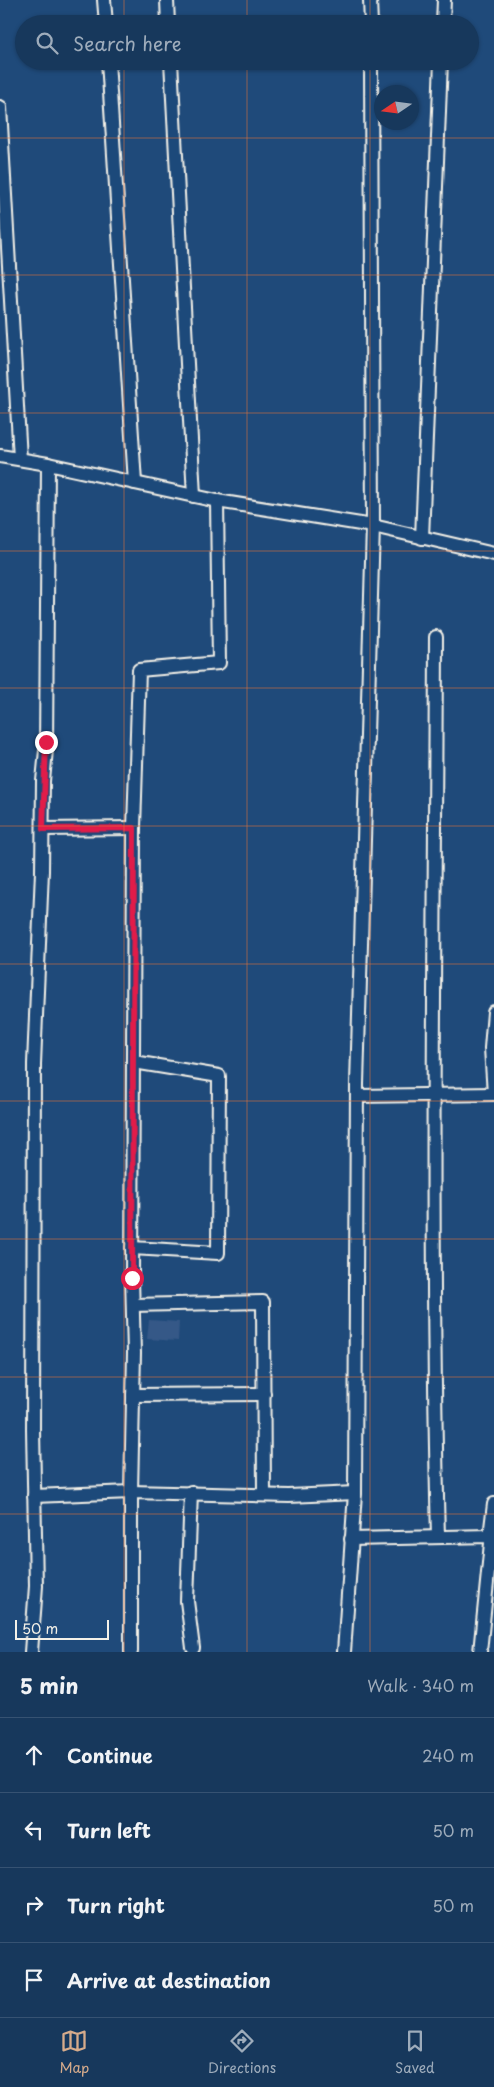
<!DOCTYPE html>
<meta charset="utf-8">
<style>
body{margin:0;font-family:"Playpen Sans",sans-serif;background:#244365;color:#f1f3f6}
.compass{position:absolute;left:374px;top:85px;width:45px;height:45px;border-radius:50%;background:#17385c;box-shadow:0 1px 4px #0004;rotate:257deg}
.scale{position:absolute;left:15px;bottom:12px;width:94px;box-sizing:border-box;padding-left:5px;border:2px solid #f4f1e8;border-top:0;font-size:14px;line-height:18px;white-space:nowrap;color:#f4f1e8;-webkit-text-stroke:4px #1f4a7a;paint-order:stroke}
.stop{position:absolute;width:15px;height:15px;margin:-11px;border:4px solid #e11d48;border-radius:50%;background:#fff}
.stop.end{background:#e11d48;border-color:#fff;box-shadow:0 1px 5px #0008}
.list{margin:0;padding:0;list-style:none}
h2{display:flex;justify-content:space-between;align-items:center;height:65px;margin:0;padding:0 20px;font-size:21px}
h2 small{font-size:16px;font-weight:400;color:#9eacbb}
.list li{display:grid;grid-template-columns:32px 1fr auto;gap:15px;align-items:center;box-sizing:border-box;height:75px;padding:0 20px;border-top:1px solid #365272}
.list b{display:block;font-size:19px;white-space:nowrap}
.list em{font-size:16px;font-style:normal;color:#9eacbb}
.icon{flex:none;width:28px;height:28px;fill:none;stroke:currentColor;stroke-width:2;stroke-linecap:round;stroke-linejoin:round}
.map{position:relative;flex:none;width:494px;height:1652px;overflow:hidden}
.search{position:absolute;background:#17385c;box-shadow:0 1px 4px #0004;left:15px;right:15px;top:15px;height:55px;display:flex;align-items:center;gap:12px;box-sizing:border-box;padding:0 18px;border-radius:28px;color:#9eacbb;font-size:19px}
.sheet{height:365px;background:#17385c}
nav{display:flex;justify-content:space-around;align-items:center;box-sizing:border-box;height:70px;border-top:1px solid #365272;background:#17385c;font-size:14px;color:#9eacbb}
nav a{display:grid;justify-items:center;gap:2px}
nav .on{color:#d6ab8b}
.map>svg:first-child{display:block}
.built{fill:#355887}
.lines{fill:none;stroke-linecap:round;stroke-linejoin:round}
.minor-casing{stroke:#f4f1e8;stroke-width:16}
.minor{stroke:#1f4a7a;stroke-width:12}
.route{stroke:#e11d48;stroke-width:6}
.grid{fill:none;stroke:#ea7738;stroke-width:1;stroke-opacity:0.55}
</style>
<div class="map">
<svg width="494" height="1652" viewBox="0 0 494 1652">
<rect width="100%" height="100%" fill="#1f4a7a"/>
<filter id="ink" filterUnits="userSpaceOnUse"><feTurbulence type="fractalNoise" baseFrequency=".02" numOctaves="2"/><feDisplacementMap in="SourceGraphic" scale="10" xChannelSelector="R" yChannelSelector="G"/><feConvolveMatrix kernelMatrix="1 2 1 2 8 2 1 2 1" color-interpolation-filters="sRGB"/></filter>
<g filter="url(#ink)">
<path class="built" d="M149,1320L179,1322L178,1341L147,1339Z"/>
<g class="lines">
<g class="minor-casing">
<g id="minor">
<path d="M104,0L106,24"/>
<path d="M167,0L168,24"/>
<path d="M370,0L371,24"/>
<path d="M443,24L444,0"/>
<path d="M108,61L135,483"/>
<path d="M171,61L194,496"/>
<path d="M0,107L20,459"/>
<path d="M0,456L48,464L217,501L373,526L494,554"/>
<path d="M422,538L441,61"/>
<path d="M436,637C435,937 430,1237 438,1537"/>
<path d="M43,829L134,828"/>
<path d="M494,1094L491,1048L494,1012"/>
<path d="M357,1096L494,1094"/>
<path d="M132,1248L218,1253L219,1076L134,1062"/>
<path d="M133,1305L263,1302L264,1495"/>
<path d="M133,1395L264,1394"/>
<path d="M191,1492L187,1601L193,1648"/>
<path d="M34,1496L131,1492L289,1496L355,1493"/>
<path d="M490,1536L494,1504"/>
<path d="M351,1539L490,1536L491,1543H494"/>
<path d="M31,1652L36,1586L33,1430L34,1064L42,871L43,781L46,750L48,464"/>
<path d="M131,1652V1492L134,1353L132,1278L134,828L139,670L219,663L217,501"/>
<path d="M344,1652L355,1493L357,1084L373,526L371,61"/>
<path d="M480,1652L491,1543"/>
</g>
</g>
<use href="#minor" class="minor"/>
</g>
</g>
<g class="lines" filter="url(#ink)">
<path class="route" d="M46,742L43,829L134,828L132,1278"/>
</g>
<path class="grid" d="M124,0V24M247,0V24M370,0V24M124,61V1652M247,61V1652M370,61V1652M0,138H494M0,275H494M0,413H494M0,551H494M0,688H494M0,826H494M0,964H494M0,1101H494M0,1239H494M0,1377H494M0,1514H494"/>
</svg>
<svg class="compass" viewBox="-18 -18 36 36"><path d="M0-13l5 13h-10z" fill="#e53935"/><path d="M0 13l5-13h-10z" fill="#9eacbb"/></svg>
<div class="scale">50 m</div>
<div class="stop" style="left:132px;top:1278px"></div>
<div class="stop end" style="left:46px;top:742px"></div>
<div class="search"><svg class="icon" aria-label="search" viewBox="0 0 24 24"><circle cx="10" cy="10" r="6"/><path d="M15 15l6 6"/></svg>Search here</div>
</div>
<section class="sheet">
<h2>5 min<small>Walk · 340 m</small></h2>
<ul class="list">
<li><svg class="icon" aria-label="ahead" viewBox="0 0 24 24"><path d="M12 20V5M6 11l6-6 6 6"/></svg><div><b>Continue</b></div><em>240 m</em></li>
<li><svg class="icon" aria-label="left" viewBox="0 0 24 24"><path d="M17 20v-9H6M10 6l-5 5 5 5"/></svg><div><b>Turn left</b></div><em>50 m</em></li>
<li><svg class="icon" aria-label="right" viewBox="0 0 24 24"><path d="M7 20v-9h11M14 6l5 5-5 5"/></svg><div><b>Turn right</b></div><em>50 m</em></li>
<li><svg class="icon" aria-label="arrive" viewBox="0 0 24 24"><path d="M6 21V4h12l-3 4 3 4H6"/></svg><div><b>Arrive at destination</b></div></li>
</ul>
</section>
<nav>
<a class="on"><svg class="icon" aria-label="map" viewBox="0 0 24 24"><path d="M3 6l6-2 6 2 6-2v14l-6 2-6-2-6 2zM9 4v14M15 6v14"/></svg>Map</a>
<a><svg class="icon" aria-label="directions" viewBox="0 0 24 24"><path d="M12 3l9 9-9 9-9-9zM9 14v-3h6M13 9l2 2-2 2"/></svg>Directions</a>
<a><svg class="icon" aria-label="saved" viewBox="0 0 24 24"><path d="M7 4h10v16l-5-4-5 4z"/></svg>Saved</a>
</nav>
